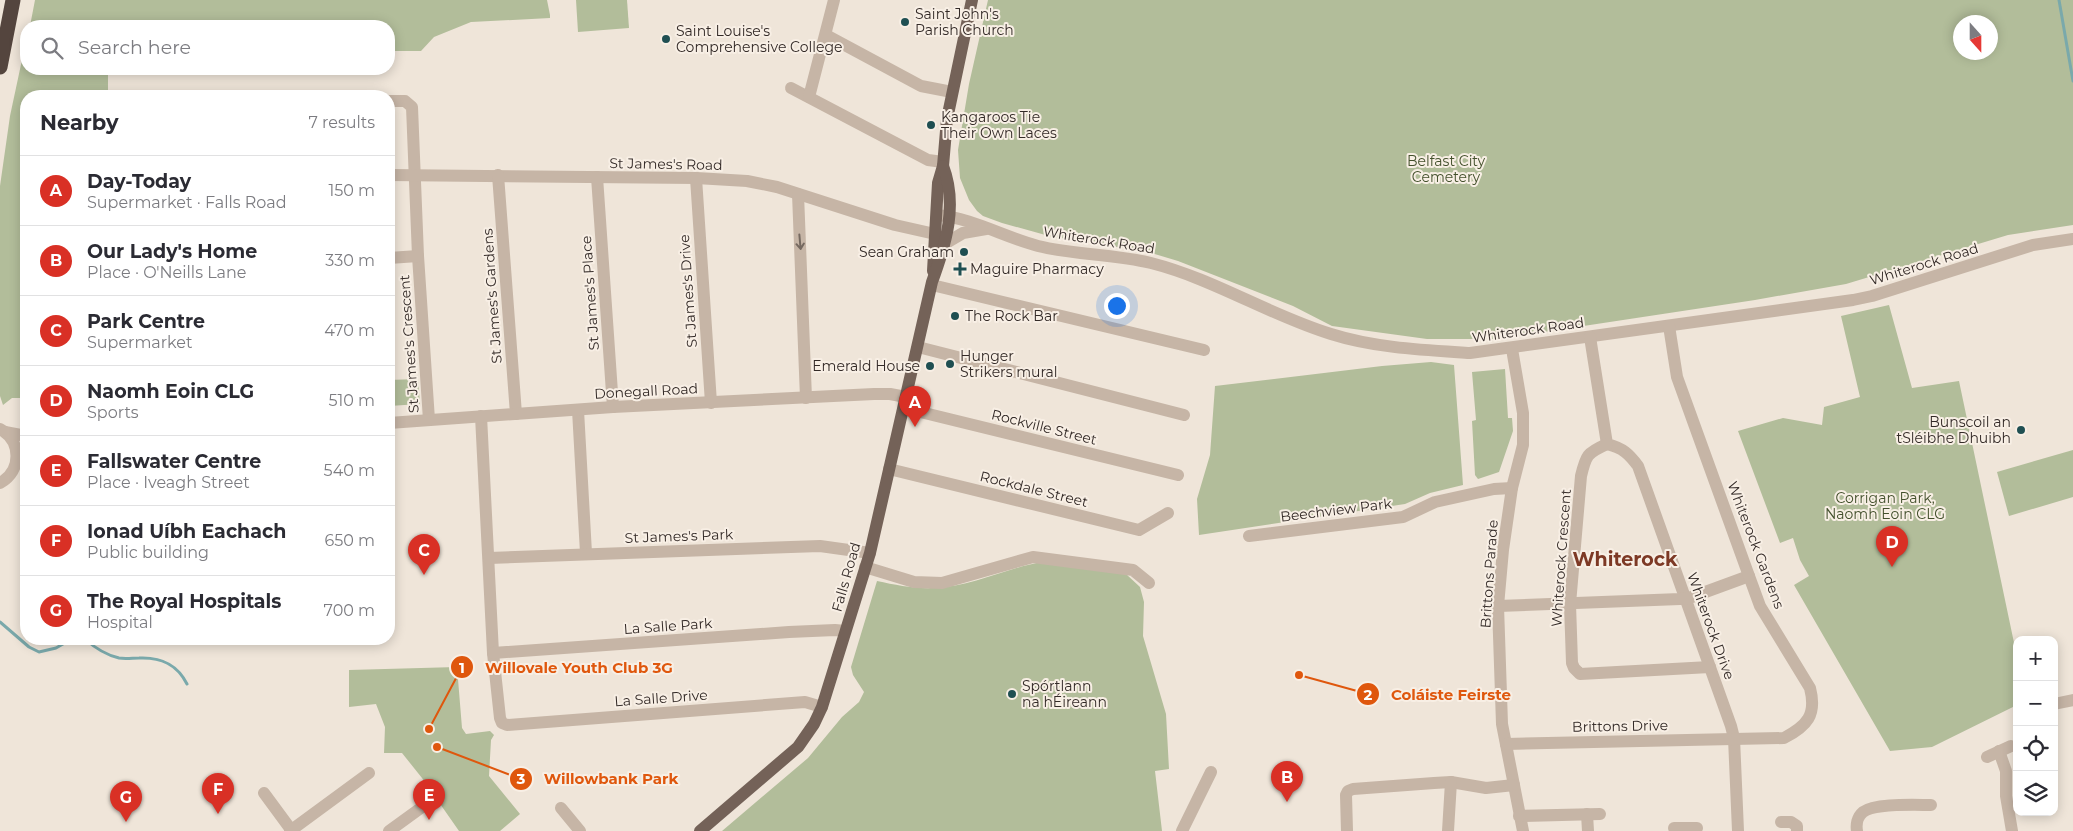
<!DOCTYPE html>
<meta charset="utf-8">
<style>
body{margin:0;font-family:Montserrat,sans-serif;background:#f2f2f3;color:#2b2b33}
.controls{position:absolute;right:15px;bottom:15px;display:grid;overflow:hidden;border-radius:10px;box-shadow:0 2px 12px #0003}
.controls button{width:45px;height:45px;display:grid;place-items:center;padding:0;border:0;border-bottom:1px solid #e1e1e2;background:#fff;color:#2b2b33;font:25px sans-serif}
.compass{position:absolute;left:1953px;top:15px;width:45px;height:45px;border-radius:50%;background:#fff;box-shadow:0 2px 12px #0003;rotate:159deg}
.you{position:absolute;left:1116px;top:305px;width:18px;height:18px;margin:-12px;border:4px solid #fff;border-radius:50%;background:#1a73e8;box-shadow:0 0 0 8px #1a73e833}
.badge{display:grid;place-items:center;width:32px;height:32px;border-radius:50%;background:#d93025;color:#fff;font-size:16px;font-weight:700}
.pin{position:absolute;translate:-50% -41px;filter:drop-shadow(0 1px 2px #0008)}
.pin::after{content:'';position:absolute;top:26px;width:18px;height:15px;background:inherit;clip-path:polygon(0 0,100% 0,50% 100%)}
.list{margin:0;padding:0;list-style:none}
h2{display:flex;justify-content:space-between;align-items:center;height:65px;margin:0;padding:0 20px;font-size:21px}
h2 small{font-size:16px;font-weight:400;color:#7c7c81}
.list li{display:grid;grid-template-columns:32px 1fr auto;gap:15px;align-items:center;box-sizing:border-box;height:70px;padding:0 20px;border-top:1px solid #e1e1e2}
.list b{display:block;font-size:19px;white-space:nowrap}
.list p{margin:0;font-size:16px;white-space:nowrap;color:#7c7c81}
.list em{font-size:16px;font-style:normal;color:#7c7c81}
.icon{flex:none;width:28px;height:28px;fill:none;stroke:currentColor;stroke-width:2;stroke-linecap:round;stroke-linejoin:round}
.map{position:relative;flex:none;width:2073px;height:831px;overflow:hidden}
.search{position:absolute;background:#fff;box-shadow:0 2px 12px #0003;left:20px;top:20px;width:375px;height:55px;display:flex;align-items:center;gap:12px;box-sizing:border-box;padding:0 18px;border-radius:20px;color:#7c7c81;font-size:19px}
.panel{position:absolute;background:#fff;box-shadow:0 2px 12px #0003;left:20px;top:90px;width:375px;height:555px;border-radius:20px}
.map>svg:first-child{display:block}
.green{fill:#b2bd9a;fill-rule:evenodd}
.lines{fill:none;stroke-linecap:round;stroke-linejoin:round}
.stream{stroke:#7aa9ab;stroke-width:3}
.minor{stroke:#c6b5a6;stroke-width:12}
.major{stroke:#746258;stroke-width:12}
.highway{stroke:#54453e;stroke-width:15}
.oneway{stroke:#756960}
.poi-dot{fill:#1f4f52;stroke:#f8efe5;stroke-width:2}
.labels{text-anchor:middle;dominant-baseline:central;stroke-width:4;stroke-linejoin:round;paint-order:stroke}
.poi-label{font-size:14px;fill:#332a27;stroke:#f8efe5;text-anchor:start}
.park-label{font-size:14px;fill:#43502c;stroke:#f8efe5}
.street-label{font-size:14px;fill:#332a27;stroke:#f8efe5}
.district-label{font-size:19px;font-weight:bold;fill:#7d3925;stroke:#f8efe5}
.leader{fill:none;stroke:#df570d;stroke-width:2}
.callout-dot{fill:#df570d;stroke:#f8efe5;stroke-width:2}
.mark-label{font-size:15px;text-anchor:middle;font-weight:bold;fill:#fff}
.callout-label{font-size:15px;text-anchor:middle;font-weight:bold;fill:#df570d;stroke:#f8efe5;stroke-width:4;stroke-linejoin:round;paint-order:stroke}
</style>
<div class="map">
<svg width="2073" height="831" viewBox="0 0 2073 831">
<rect width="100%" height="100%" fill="#efe5d9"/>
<g class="green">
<path d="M35,0H547L550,15V18L471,22L434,37L421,51H389V26H30Z"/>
<path d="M576,0H627L629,28L578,32Z"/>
<path d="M988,0H2073V225L2008,235L1846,284L1755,300L1498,339H1427L1332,326L1293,306L1178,261L1148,252L1049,236L1002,223L983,216L977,211L969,200L960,178L958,150L969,84ZM1960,22H1990V52H1960Z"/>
<path d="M26,41V69H108V96H26V413L20,398H12L3,405L0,396V186L10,116Z"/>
<path d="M1889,305L1912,388L1959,381L2017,657V705L1932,747L1890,751L1794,585L1809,576L1800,560L1793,538L1780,543L1738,431L1783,418L1822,425L1824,407L1860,397L1841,316Z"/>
<path d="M1431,362L1454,365L1463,485L1430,493L1405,504L1199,535L1197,499L1210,455L1215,386L1382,366Z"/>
<path d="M1505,369L1508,418H1512L1513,431L1499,472L1478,479L1475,475L1472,421L1476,420L1472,372Z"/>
<path d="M418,379L420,404L389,406V380Z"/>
<path d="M2073,450V497L2009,516L1997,472Z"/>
<path d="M1042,562L1126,574L1140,587L1144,602L1143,636L1166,714L1169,769L1155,771L1162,831H722L808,758L842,717L859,702L864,692L853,675L851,667L877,581C896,585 915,589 934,588C971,587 1006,568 1042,562Z"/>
<path d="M457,667L462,728L466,734L490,731L494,735L491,740L489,776L520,814L500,831H459L422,778L402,753H384L385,727L376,704L349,707V670Z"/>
</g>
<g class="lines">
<g class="stream">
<path d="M2059,0L2073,81"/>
<path d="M0,622L29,647L39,652L56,648L70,640L85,639C95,648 106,655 119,658C125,659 133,658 139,658C161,657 177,664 187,684"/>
</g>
<g class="minor">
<path d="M826,35L921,86L952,92"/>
<path d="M791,88L928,160L943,162"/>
<path d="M809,97L834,0"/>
<path d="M389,101H405L412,107L418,256L429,420"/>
<path d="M389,175L696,178L747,181L777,187L895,225L935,234"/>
<path d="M498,175L516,414"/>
<path d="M597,177L613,407"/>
<path d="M696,178L711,403"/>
<path d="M798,194L806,398"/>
<path d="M937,215C972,218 1004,237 1038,246C1075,255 1114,254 1151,263C1214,279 1269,315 1331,334C1375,348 1424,350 1470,353L1853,300L1872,296L2033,245L2073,239"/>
<path d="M946,243L963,233L986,229"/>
<path d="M389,258L418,256"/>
<path d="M932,285L1204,350"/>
<path d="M1590,337L1607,444C1623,448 1629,454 1638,466L1731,726L1734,738L1738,831"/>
<path d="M918,347L1184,415"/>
<path d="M1512,349L1523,413V445L1512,488L1503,550L1498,606L1502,724L1523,831"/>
<path d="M904,408L1178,475"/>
<path d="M578,410L586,553"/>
<path d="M481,416L493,653L500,718L502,723L507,725L805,702L822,707"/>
<path d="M389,423L613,407L874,394H890L906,397"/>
<path d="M0,429C22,441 22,471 0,483"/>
<path d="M5,432L26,436"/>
<path d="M1607,444C1587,453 1586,455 1581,476L1570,604L1572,663L1574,668L1580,674L1710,667"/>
<path d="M889,469L1139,530L1168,513"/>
<path d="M1249,536L1403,517L1435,502L1494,489L1512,488"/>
<path d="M489,558L820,546L870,553"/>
<path d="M865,567L914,582L942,583L1033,557L1133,570L1149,583"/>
<path d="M1498,606L1680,599L1689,598L1749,576"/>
<path d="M493,653L789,632L835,630L845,631"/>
<path d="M2054,704L2073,700"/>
<path d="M1506,744L1784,738C1807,726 1817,715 1810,688L1760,606L1749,576L1677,377L1669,326"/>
<path d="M1999,751L2006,771V796L2012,831"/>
<path d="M1987,757L2011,746"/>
<path d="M264,793L292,831"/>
<path d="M561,808L580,831"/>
<path d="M1587,814L1588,831"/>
<path d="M1519,816L1600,814"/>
<path d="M1781,822H1791L1797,826V831"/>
<path d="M1674,828H1697"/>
<path d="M290,831L369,773"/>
<path d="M389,831L429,802"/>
<path d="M1182,831L1211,772"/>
<path d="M1347,831L1346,795L1348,791L1353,789L1434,783L1451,782L1486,788L1514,785"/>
<path d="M1448,831L1451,782"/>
<path d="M1857,831C1856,825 1857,817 1863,812C1875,803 1914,805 1931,805"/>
</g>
<g class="major">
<path d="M933,271L938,183L943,166L947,119L972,0"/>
<path d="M700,831L798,747L814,724L822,707L870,553L932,282C946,244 958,205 943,166"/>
</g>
<path class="highway" d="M0,67L13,0"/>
</g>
<defs><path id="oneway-shaft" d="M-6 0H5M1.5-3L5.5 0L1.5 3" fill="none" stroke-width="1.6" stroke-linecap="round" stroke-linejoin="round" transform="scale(1.25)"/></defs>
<use class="oneway" href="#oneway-shaft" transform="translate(800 242) rotate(85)"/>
<g class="poi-dot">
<circle cx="905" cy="22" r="5"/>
<circle cx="666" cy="39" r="5"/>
<circle cx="931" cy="125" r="5"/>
<circle cx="964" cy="252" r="5"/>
<path d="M957.5 261.5h5v5h5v5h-5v5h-5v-5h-5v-5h5z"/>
<circle cx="955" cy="316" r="5"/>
<circle cx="950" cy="364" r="5"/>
<circle cx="930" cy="366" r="5"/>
<circle cx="2021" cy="430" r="5"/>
<circle cx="1012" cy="694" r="5"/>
</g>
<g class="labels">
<g class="poi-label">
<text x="915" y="14">Saint John's<tspan x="915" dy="16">Parish Church</tspan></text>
<text x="676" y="31">Saint Louise's<tspan x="676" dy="16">Comprehensive College</tspan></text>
<text x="941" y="117">Kangaroos Tie<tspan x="941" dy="16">Their Own Laces</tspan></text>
<text x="954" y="252" text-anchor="end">Sean Graham</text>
<text x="970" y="269">Maguire Pharmacy</text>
<text x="965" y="316">The Rock Bar</text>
<text x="960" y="356">Hunger<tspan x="960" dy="16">Strikers mural</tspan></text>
<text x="920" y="366" text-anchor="end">Emerald House</text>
<text x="2011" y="422" text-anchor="end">Bunscoil an<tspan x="2011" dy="16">tSléibhe Dhuibh</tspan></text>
<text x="1022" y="686">Spórtlann<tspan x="1022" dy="16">na hÉireann</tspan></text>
</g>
<g class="park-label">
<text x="1446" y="161">Belfast City<tspan x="1446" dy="16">Cemetery</tspan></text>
<text x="1885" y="498">Corrigan Park,<tspan x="1885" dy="16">Naomh Eoin CLG</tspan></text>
</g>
<g class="street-label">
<text transform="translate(666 164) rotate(1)">St James's Road</text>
<text transform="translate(1099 240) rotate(9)">Whiterock Road</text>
<text transform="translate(1924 264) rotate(-17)">Whiterock Road</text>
<text transform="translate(688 291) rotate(-94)">St James's Drive</text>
<text transform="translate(590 293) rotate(-94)">St James's Place</text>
<text transform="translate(492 296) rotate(-94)">St James's Gardens</text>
<text transform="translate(1528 330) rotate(-8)">Whiterock Road</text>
<text transform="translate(409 344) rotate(-94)">St James's Crescent</text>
<text transform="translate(646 391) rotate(-3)">Donegall Road</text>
<text transform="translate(1044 427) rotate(14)">Rockville Street</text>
<text transform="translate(1034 489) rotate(14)">Rockdale Street</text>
<text transform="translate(1336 510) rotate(-7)">Beechview Park</text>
<text transform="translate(679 536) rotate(-2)">St James's Park</text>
<text transform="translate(1756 545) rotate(69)">Whiterock Gardens</text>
<text transform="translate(1561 558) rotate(-86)">Whiterock Crescent</text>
<text transform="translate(1489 574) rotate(-86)">Brittons Parade</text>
<text transform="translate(846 577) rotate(-74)">Falls Road</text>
<text transform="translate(668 626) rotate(-4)">La Salle Park</text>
<text transform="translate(1711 626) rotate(70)">Whiterock Drive</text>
<text transform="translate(661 698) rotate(-4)">La Salle Drive</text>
<text transform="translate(1620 726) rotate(-1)">Brittons Drive</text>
</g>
<g class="district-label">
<text x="1625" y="559">Whiterock</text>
</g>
</g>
<path class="leader" d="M429 729L462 667M1299 675L1368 694M437 747L521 779"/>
<g class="callout-dot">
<circle cx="429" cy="729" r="5"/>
<circle cx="1299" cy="675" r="5"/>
<circle cx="437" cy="747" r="5"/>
<circle cx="462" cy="667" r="12"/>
<circle cx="1368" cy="694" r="12"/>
<circle cx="521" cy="779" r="12"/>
</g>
<g class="mark-label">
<text x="462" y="673">1</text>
<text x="1368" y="700">2</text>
<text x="521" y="784">3</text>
</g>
<g class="callout-label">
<text x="579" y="673">Willovale Youth Club 3G</text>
<text x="1451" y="700">Coláiste Feirste</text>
<text x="611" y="784">Willowbank Park</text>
</g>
</svg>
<div class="controls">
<button>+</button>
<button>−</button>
<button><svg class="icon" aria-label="locate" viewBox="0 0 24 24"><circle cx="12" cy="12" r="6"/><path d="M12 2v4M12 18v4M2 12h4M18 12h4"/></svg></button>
<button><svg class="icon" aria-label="layers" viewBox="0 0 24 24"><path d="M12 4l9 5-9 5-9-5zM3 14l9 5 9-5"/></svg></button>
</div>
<svg class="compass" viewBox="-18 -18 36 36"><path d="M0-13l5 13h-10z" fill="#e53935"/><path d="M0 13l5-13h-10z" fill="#7c7c81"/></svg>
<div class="you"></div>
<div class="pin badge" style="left:915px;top:427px">A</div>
<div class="pin badge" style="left:1287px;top:802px">B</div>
<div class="pin badge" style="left:424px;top:575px">C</div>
<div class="pin badge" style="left:1892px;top:567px">D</div>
<div class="pin badge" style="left:429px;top:820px">E</div>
<div class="pin badge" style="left:218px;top:814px">F</div>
<div class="pin badge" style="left:126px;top:822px">G</div>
<div class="search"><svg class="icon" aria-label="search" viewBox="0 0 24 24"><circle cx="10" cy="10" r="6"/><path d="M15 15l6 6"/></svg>Search here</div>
<section class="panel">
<h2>Nearby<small>7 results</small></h2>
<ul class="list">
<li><span class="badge">A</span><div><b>Day-Today</b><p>Supermarket · Falls Road</p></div><em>150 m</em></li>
<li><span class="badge">B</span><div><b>Our Lady's Home</b><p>Place · O'Neills Lane</p></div><em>330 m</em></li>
<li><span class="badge">C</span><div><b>Park Centre</b><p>Supermarket</p></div><em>470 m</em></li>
<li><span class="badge">D</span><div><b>Naomh Eoin CLG</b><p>Sports</p></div><em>510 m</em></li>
<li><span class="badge">E</span><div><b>Fallswater Centre</b><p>Place · Iveagh Street</p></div><em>540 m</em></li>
<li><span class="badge">F</span><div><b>Ionad Uíbh Eachach</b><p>Public building</p></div><em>650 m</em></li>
<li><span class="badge">G</span><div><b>The Royal Hospitals</b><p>Hospital</p></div><em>700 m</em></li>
</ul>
</section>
</div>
